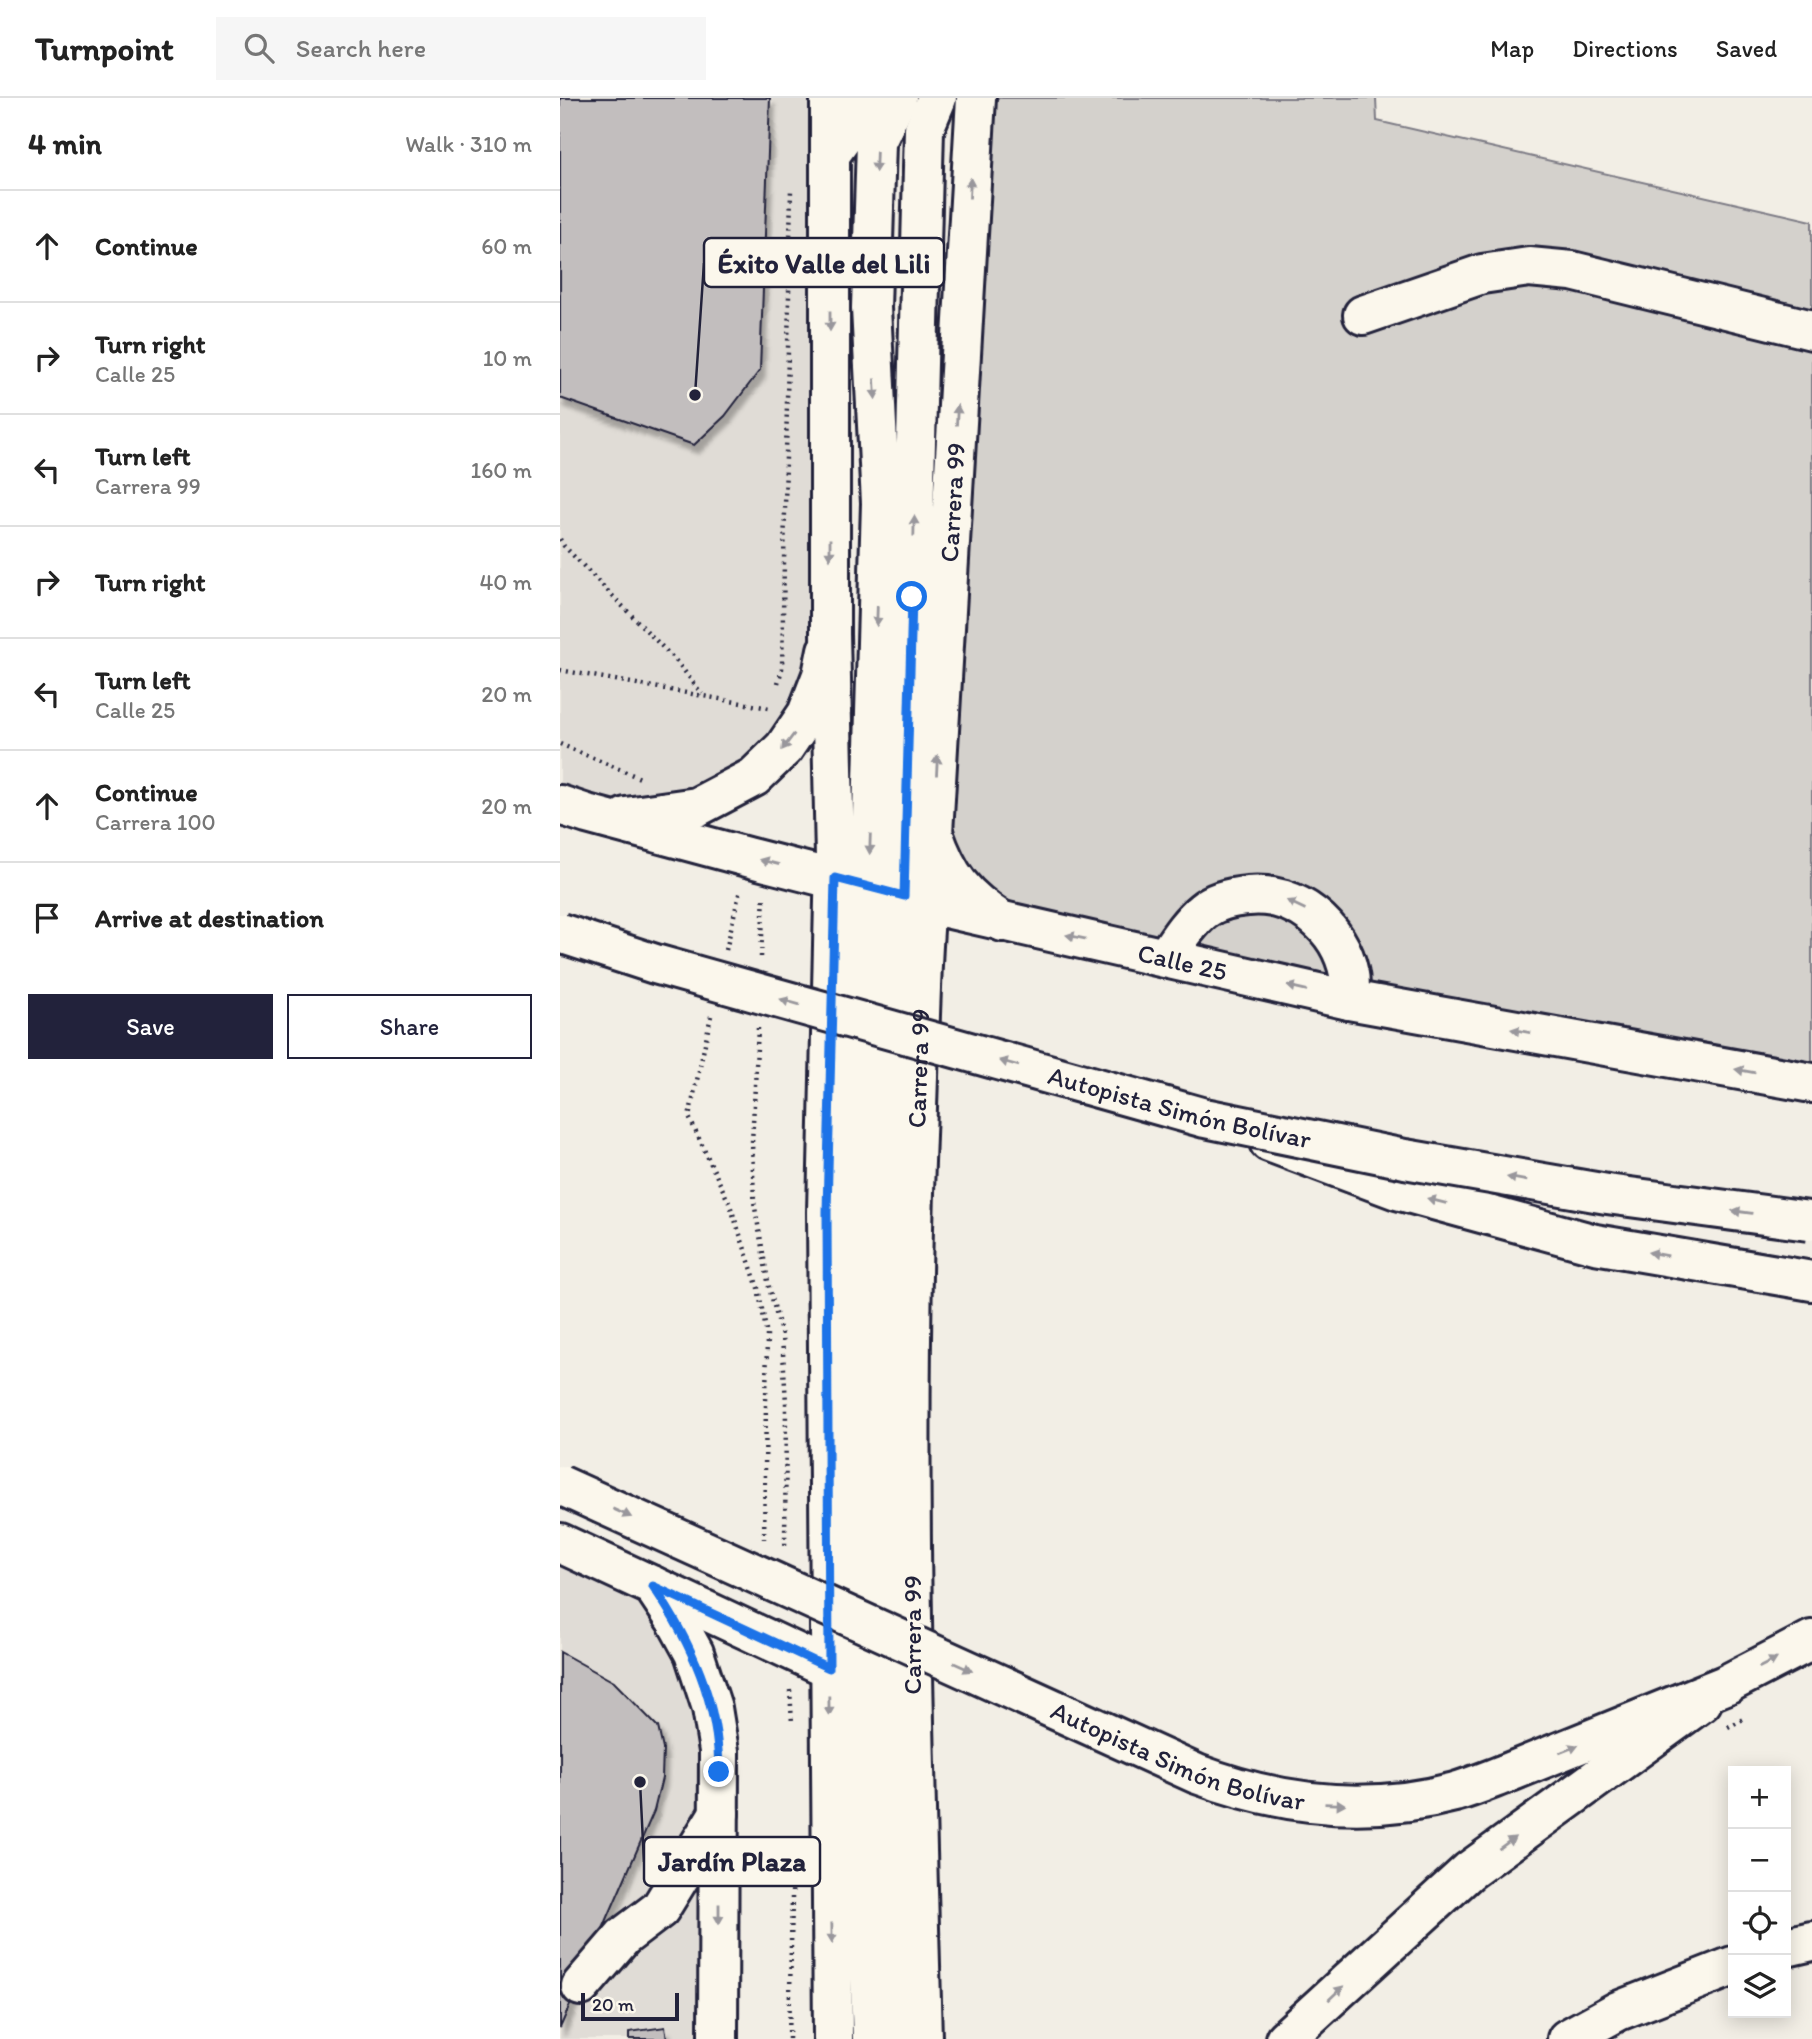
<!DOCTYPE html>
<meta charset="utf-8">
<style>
body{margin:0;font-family:Itim,sans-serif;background:#f6f6f6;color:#222}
.controls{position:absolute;right:21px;bottom:21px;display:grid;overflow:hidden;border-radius:0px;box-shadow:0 4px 18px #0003}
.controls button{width:63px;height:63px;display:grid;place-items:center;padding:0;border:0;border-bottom:2px solid #e0e0e0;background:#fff;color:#222;font:35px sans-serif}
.scale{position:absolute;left:21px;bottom:18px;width:98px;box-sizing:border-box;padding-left:7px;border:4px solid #22223b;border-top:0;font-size:19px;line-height:24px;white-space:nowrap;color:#22223b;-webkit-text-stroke:5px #fbf7ec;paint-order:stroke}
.stop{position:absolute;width:21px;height:21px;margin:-16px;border:5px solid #1a73e8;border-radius:50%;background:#fff}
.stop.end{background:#1a73e8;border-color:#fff;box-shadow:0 2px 7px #0008}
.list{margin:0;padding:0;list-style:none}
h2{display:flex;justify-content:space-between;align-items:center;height:91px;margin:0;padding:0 28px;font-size:30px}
h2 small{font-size:23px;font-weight:400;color:#767676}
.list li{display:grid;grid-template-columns:46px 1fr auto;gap:21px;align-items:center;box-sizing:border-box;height:112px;padding:0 28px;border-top:2px solid #e0e0e0}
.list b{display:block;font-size:26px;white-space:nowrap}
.list p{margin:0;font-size:23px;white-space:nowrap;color:#767676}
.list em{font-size:23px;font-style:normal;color:#767676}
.actions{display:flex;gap:14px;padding:21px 28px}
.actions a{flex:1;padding:16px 0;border:2px solid #22223b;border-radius:0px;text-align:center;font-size:24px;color:#22223b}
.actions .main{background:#22223b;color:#fff}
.icon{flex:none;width:38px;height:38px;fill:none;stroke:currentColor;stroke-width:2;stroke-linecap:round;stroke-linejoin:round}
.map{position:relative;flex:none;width:1252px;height:1941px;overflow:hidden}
header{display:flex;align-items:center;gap:42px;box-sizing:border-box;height:98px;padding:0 35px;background:#fff;border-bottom:2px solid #e0e0e0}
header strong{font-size:33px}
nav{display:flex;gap:38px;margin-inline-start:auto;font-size:24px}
.search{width:490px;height:63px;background:#f6f6f6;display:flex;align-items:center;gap:18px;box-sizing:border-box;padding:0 24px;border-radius:0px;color:#767676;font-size:26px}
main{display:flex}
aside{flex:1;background:#fff}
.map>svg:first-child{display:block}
.built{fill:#e0dcd6}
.green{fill:#d4d1cc;stroke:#7b7a84;stroke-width:2}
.building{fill:#c2bebe;stroke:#22223b;stroke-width:2;filter:url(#shadow)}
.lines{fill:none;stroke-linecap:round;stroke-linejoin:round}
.minor-casing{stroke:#22223b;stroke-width:44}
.major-casing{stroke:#22223b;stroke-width:44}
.highway-casing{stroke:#22223b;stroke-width:44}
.path{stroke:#22223b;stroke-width:4.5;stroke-dasharray:2 5;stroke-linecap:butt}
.minor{stroke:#fbf7ec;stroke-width:38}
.major{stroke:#fbf7ec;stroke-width:38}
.highway{stroke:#fbf7ec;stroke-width:38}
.highway-bridge-casing{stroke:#22223b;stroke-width:44;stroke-linecap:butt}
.highway-bridge{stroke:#fbf7ec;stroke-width:38}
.oneway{fill:#99979c}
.route{stroke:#1a73e8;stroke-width:9}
.labels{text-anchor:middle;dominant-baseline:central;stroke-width:7;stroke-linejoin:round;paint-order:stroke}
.street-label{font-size:26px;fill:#22223b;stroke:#fbf7ec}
.leader{fill:none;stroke:#22223b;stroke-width:2.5}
.callout-dot{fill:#22223b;stroke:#fbf7ec;stroke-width:2.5}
.callout{fill:#fbf7ec;stroke:#22223b;stroke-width:2.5}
.callout-label{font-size:28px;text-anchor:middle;font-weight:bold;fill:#22223b}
</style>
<header>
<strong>Turnpoint</strong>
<div class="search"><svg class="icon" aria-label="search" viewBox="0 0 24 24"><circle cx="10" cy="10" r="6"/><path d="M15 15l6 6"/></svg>Search here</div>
<nav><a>Map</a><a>Directions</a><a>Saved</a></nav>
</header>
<main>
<aside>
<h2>4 min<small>Walk · 310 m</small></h2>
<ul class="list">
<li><svg class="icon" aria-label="ahead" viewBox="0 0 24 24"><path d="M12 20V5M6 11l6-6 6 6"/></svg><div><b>Continue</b></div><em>60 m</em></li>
<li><svg class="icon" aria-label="right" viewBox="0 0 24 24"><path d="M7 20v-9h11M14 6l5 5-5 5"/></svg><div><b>Turn right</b><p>Calle 25</p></div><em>10 m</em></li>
<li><svg class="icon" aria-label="left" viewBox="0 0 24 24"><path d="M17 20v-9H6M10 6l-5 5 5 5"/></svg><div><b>Turn left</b><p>Carrera 99</p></div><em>160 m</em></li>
<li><svg class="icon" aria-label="right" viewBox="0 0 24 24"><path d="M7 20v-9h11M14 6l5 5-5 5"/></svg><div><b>Turn right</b></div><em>40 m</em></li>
<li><svg class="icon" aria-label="left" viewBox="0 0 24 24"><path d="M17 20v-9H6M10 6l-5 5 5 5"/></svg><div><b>Turn left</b><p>Calle 25</p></div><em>20 m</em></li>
<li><svg class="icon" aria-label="ahead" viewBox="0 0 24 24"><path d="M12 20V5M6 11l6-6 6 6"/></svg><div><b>Continue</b><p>Carrera 100</p></div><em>20 m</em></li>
<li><svg class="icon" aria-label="arrive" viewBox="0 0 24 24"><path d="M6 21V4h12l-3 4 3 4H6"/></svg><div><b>Arrive at destination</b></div></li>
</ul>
<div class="actions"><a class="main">Save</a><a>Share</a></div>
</aside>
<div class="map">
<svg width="1252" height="1941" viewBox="0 0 1252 1941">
<defs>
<filter id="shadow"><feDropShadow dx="4.5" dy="8" stdDeviation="2" flood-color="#0004"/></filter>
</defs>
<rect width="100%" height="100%" fill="#f2eee5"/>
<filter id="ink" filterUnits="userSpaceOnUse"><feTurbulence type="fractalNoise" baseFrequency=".0143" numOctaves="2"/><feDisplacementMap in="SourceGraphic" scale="14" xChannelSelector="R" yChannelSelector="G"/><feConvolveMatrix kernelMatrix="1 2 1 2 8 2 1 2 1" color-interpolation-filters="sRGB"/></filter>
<g filter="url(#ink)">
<g class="built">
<path d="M0,0H270V536L247,616L137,709L0,707Z"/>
<path d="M0,1445L93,1488L134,1555L158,1941H0Z"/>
</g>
<path class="green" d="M416,0H816L817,23L1252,123V985L606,859L367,779Z"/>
<g class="building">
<path d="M0,0H210L200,272L165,318L134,347L0,300Z"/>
<path d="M0,1554L54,1584L98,1629L103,1651L102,1680L94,1713L0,1930Z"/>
<path d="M105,1929L107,1941H69V1934Z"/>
</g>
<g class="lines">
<g class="minor-casing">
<g id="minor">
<path d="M270,0V57"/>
<path d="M803,217L922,176L969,169L1012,173L1252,232"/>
<path id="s1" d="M0,707L27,716L187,759L386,810L789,902L1252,985"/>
<path d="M66,719L137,709L194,679L224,650L247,616L262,577L267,552"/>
<path d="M606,859C617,843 628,825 643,813C655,803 674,799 688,798C736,793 780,829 789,876C791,884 789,894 789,902"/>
<path d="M0,1445L93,1488L117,1524L134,1555L152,1610L159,1653L158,1941"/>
<path d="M93,1488L269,1570"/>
<path d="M1226,1849L1252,1843"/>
<path d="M21,1888L63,1839L100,1811L159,1715"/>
<path d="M312,1941L300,1580L294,1123L310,789L321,405L311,210L316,44L337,0"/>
<path d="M342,1941L330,1589V1135L345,774L364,31L377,0"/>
<path d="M1007,1941L1058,1913L1173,1868"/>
</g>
</g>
<g class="major-casing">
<g id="major">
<path d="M373,735C388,779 404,799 443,824"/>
<path d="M273,1941L267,1114L275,759L270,536V57L311,0"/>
<path id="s2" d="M362,1941C354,1640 344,1338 356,1037C360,937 360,835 373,735L416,0"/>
<path d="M725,1941L909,1773L1142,1604"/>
</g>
</g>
<g class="highway-casing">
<g id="highway">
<path d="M709,1044L837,1092L1035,1146L1252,1183"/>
<path d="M945,1676L1165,1587L1252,1542"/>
</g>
</g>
<g class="path">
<path d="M0,441L4,448L118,565L142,596"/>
<path d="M0,572L209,610"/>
<path d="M218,585L222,571L231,90"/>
<path d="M0,646L80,680"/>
<path d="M166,852L180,792"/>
<path d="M201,859L204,797"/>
<path d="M151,918L129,1019L170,1107L198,1190L207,1237L204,1441"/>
<path d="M198,930L192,1044L194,1104L209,1189L222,1238L226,1305L225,1450"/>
<path d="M230,1592L232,1625"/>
<path d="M1168,1629L1185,1620"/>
<path d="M229,1941L233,1753"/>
</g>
<use href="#minor" class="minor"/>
<use href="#major" class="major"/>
<use href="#highway" class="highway"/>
<g class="highway-bridge-casing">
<g id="highway-bridge">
<path id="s3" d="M0,835L95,866L645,1020L845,1061L1047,1096L1249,1123"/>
<path id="s4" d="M0,1387L637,1676C720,1707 808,1717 895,1694C912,1689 929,1682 945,1676"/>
</g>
</g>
<use href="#highway-bridge" class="highway-bridge"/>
</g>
<defs><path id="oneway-solid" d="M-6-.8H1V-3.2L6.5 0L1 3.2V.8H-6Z" transform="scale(1.75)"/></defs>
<g class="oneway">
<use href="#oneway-solid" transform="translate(316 64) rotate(92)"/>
<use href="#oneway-solid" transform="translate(410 90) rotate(-87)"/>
<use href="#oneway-solid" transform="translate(270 223) rotate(90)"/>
<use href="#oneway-solid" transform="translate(315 291) rotate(87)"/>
<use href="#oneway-solid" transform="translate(397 317) rotate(-87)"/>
<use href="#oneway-solid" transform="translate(354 428) rotate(-89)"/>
<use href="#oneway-solid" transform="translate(270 451) rotate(90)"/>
<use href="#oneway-solid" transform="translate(317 518) rotate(92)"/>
<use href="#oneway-solid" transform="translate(228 644) rotate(127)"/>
<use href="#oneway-solid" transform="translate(377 667) rotate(-87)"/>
<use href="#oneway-solid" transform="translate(310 746) rotate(92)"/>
<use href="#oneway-solid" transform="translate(209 764) rotate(-166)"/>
<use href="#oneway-solid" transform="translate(736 807) rotate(-154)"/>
<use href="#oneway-solid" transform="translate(516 839) rotate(-168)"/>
<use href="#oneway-solid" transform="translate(737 890) rotate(-167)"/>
<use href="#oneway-solid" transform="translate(230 904) rotate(-164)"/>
<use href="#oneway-solid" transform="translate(961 933) rotate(-170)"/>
<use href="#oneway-solid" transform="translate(449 965) rotate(-164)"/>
<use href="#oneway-solid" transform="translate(1185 973) rotate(-170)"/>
<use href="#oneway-solid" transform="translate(957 1081) rotate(-170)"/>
<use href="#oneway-solid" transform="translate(877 1103) rotate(-165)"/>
<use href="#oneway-solid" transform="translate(1182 1114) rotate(-172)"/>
<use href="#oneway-solid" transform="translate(1098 1156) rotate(-170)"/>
<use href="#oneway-solid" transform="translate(62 1415) rotate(24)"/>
<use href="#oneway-solid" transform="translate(1208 1565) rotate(-27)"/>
<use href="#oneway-solid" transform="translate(403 1569) rotate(24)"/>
<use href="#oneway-solid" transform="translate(269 1608) rotate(89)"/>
<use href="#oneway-solid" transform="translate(1009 1651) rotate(-22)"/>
<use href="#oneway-solid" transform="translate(775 1706) rotate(2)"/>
<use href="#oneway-solid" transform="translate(947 1745) rotate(-36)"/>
<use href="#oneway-solid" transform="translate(159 1816) rotate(90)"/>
<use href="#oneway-solid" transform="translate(272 1835) rotate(89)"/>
<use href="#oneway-solid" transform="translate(776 1895) rotate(-43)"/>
</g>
</g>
<g class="lines" filter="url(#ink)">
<path class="route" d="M159,1674C159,1605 131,1544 93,1488L269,1570L267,1114L275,780L344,798L352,499"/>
</g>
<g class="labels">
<g class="street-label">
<text stroke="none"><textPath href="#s2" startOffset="1538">Carrera 99</textPath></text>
<text stroke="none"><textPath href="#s1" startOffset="642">Calle 25</textPath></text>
<text stroke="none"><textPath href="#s2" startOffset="971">Carrera 99</textPath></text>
<text stroke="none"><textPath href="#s3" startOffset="644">Autopista Simón Bolívar</textPath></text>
<text transform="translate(352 1537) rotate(-90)">Carrera 99</text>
<text stroke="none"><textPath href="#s4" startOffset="676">Autopista Simón Bolívar</textPath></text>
</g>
</g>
<path class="leader" d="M135 297L144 165M80 1684L84 1764"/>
<g class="callout-dot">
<circle cx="135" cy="297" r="7"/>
<circle cx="80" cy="1684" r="7"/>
</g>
<g class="callout">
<rect x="144" y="140" width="240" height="49" rx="7"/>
<rect x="84" y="1739" width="176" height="49" rx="7"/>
</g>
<g class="callout-label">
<text x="264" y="175">Éxito Valle del Lili</text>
<text x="172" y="1773">Jardín Plaza</text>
</g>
</svg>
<div class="controls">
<button>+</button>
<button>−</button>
<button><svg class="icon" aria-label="locate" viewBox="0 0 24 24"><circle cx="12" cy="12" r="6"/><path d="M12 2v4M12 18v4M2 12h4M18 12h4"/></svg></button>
<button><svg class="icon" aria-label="layers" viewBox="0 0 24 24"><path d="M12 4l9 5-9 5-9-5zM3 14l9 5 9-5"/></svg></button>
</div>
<div class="scale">20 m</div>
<div class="stop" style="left:352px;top:499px"></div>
<div class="stop end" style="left:159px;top:1674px"></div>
</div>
</main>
